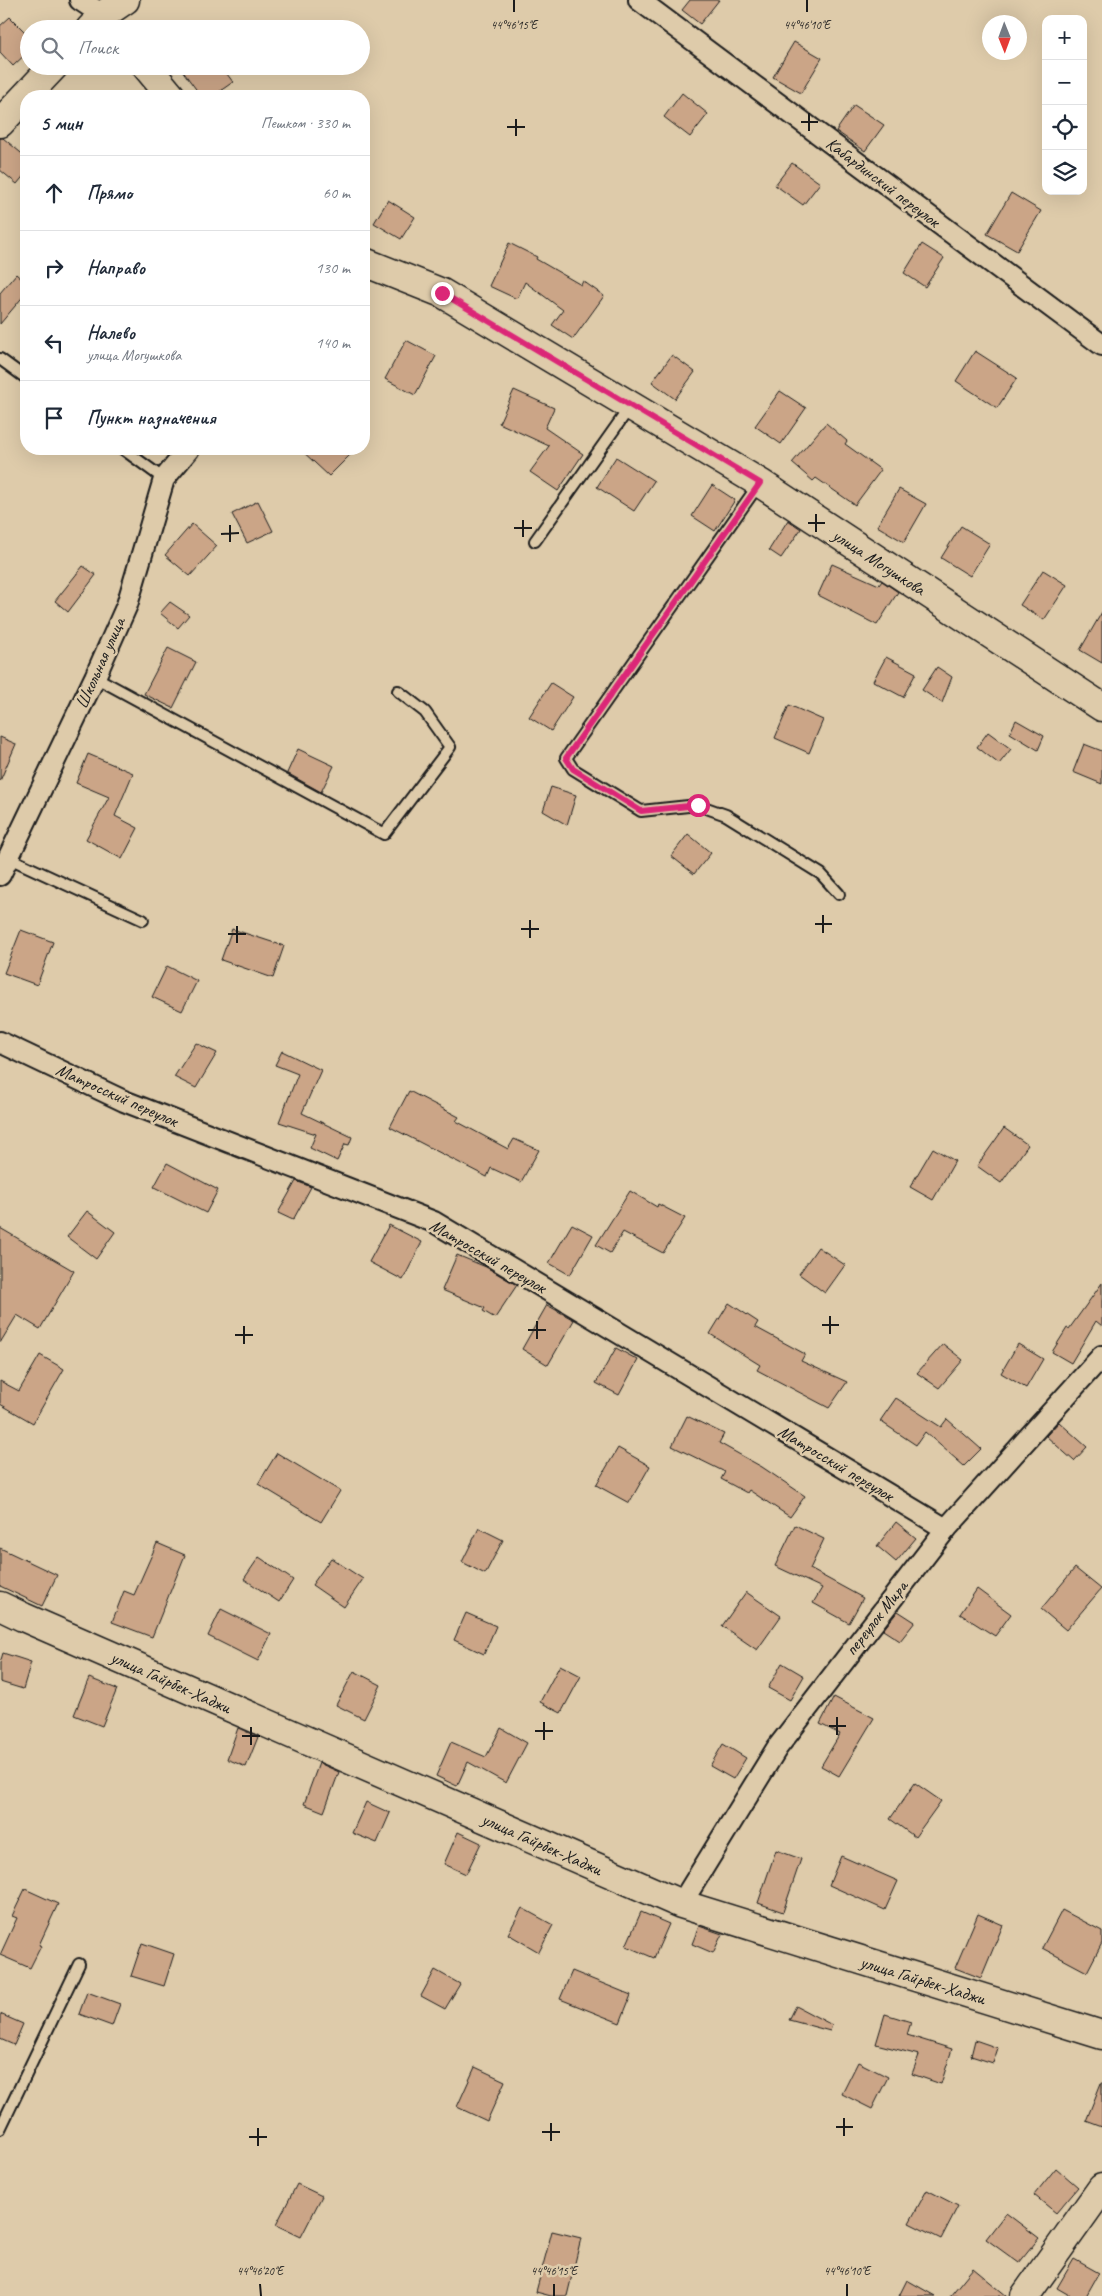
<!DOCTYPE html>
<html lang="ru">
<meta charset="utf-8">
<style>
body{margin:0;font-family:Caveat,sans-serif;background:#f2f2f3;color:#1f2937}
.controls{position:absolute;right:15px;top:15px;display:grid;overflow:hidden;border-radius:10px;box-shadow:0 5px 20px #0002}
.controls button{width:45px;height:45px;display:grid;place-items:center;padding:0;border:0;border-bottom:1px solid #e0e1e3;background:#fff;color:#1f2937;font:25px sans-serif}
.compass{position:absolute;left:982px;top:15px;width:45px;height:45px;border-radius:50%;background:#fff;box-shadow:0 5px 20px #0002;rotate:179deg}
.stop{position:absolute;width:15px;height:15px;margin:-11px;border:4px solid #db2777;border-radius:50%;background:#fff}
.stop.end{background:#db2777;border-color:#fff;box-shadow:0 1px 5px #0008}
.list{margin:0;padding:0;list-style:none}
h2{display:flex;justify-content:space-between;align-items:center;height:65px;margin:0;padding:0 20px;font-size:21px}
h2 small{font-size:16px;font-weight:400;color:#747a83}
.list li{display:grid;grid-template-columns:32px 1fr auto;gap:15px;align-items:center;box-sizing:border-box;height:75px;padding:0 20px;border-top:1px solid #e0e1e3}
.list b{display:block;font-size:19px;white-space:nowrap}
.list p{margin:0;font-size:16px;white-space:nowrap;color:#747a83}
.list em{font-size:16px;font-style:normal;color:#747a83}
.icon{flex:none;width:28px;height:28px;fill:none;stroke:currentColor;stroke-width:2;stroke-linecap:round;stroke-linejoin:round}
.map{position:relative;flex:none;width:1102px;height:2296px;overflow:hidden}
.search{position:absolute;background:#fff;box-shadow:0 5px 20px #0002;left:20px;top:20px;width:350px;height:55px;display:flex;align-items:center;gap:12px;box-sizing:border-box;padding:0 18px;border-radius:28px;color:#747a83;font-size:19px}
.panel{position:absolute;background:#fff;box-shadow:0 5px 20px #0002;left:20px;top:90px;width:350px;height:365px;border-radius:20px}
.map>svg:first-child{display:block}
.building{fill:#cba587;stroke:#1c1c1c}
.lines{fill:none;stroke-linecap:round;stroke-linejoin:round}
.lane-casing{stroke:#1c1c1c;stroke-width:14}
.street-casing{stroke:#1c1c1c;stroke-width:24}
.secondary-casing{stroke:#1c1c1c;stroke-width:31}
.lane{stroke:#decbaa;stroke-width:10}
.street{stroke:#decbaa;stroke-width:20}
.secondary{stroke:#decbaa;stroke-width:28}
.route{stroke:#db2777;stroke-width:6}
.ticks{fill:none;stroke:#1c1c1c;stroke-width:2}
.labels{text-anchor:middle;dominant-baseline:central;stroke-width:5;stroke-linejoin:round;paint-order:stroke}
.street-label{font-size:18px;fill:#1c1c1c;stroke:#decbaa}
.ticks-label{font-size:12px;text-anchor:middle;fill:#1c1c1c;stroke:#decbaa;stroke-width:5;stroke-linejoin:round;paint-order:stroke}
</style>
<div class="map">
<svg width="1102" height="2296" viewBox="0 0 1102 2296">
<rect width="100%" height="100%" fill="#decbaa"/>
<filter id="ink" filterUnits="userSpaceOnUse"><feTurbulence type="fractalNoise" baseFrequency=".02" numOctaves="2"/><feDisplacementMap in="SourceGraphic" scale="10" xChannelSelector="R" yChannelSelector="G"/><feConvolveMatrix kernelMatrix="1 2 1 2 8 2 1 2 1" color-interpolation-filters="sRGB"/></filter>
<g filter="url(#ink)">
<g class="building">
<path d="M690,0H719L700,24L682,10Z"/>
<path d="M10,17L29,36V51L13,66L0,52V26Z"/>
<path d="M794,42L822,58L801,93L773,77Z"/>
<path d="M179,66H221L233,82L213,96H201Z"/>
<path d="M682,93L708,114L690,137L664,117Z"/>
<path d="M854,105L884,125L865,151L836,131Z"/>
<path d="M0,138H3L26,157V173L17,184L0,170Z"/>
<path d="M792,163L820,183L803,205L775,185Z"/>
<path d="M1011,193L1041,211L1017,251L987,234Z"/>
<path d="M388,200L415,217L401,239L374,223Z"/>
<path d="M509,243L537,257L536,259L581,285L583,281L604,296L573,339L552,325L563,310L525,282L517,299L489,286Z"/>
<path d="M922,244L944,258L925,287L904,273Z"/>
<path d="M16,274L26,283V293L0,324V293Z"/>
<path d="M406,340L436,356L415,395L385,379Z"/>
<path d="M975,351L1017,378L997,408L956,381Z"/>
<path d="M672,355L695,372L675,399L652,382Z"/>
<path d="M514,390L554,408L545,428L583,454L558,491L530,472L549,446L499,423Z"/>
<path d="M780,391L806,408L781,444L755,426Z"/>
<path d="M826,423L847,441L845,444L881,470L855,505L816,478L813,481L792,463Z"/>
<path d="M300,449H356L329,476Z"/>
<path d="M616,457L654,481L634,511L597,487Z"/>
<path d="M712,485L735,500L715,531L692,516Z"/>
<path d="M899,489L926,504L904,542L877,526Z"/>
<path d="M258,501L273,531L247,543L232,514Z"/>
<path d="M788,520L801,529L781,558L769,550Z"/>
<path d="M192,524L217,546L190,576L165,555Z"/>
<path d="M961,526L990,544L970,576L941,558Z"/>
<path d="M832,564L879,585L882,581L898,592L877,625L818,595Z"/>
<path d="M83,566L96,575L68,612L55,601Z"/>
<path d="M1043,570L1067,585L1044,620L1020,605Z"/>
<path d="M170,602L189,615L178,628L160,613Z"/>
<path d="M1102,612V663L1080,650Z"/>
<path d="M168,648L196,662L173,708L144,694Z"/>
<path d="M886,657L916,673L903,697L873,681Z"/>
<path d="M937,667L952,677L942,703L922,690Z"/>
<path d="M551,683L573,697L551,731L529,717Z"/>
<path d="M789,705L823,720L809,753L775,738Z"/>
<path d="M1016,720L1044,736L1038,750L1010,733Z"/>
<path d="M988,732L1011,749L999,764L977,747Z"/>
<path d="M0,737L16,744L0,781Z"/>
<path d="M1084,744L1102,751V784L1073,772Z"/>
<path d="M298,749L334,766L321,792L287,773Z"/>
<path d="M88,754L133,773L115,816L138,828L122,859L86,839L109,797L76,783Z"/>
<path d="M551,787L576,795L567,825L543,811Z"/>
<path d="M688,834L711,853L694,874L671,856Z"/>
<path d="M232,929L284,946L273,978L221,960Z"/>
<path d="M21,930L53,942L37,985L4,973Z"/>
<path d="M167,966L197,981L182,1011L152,997Z"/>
<path d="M196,1043L217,1053L196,1088L174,1077Z"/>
<path d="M282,1051L321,1070L302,1113L352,1137L349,1145L345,1144L337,1161L310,1148L316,1134L279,1122L298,1074L275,1065Z"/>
<path d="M409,1091L459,1117L456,1121L508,1149L514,1139L539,1150L521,1182L491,1168L487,1177L390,1127Z"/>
<path d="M1004,1128L1028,1145L1001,1183L977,1166Z"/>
<path d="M933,1148L955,1161L933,1200L910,1187Z"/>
<path d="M167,1163L218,1190L206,1213L154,1187Z"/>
<path d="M296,1181L311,1187L293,1220L278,1213Z"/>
<path d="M630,1191L657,1207L658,1204L685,1218L663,1253L623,1232L610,1253L596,1245Z"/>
<path d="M87,1211L115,1232L96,1259L67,1237Z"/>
<path d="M572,1224L593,1235L570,1275L549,1263Z"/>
<path d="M389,1225L422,1242L403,1280L369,1262Z"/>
<path d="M0,1228L74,1271L40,1329L17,1315L0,1343Z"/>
<path d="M818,1247L845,1265L825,1293L799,1274Z"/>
<path d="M457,1255L486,1267L517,1285L495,1318L483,1311L485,1308L442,1290Z"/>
<path d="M1102,1283V1326L1096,1321L1071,1363L1052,1352L1067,1328L1069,1329Z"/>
<path d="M729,1303L758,1322L755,1327L805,1354L801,1361L847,1382L829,1408L757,1370L760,1365L710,1334Z"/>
<path d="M547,1305L574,1320L548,1365L522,1349Z"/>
<path d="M943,1344L963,1360L939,1388L917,1373Z"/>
<path d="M1018,1344L1043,1359L1026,1388L1001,1373Z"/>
<path d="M616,1348L638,1360L619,1395L596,1383Z"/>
<path d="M40,1355L64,1369L33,1423L0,1404V1381L19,1391Z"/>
<path d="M896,1398L941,1427L947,1419L981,1449L964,1466L925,1432L916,1445L880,1421Z"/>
<path d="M687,1416L724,1434L719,1443L762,1467L805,1496L790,1517L749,1490L747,1493L721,1479L725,1472L672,1446Z"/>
<path d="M1059,1422L1087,1447L1074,1461L1046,1436Z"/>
<path d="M618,1448L650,1466L629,1503L596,1485Z"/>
<path d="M277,1453L340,1491L321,1522L258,1484Z"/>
<path d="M896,1522L916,1538L896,1562L877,1546Z"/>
<path d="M795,1525L824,1539L810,1569L863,1598L849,1623L813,1603L822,1588L775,1566Z"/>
<path d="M479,1528L503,1540L485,1574L462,1562Z"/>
<path d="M157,1543L185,1555L152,1637L112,1622L124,1591L134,1595Z"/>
<path d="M0,1548L57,1575L42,1606L0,1586Z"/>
<path d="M259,1557L293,1580L279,1602L244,1579Z"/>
<path d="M331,1558L363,1579L344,1607L312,1585Z"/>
<path d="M1075,1568L1101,1589L1066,1630L1041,1609Z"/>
<path d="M977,1589L1011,1614L995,1636L960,1614Z"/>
<path d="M746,1592L781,1616L757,1650L722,1626Z"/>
<path d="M221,1609L271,1634L258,1661L208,1636Z"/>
<path d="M898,1611L915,1622L900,1641L883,1630Z"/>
<path d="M466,1613L496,1626L484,1654L454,1640Z"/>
<path d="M3,1653L31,1662L23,1689L0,1682V1663Z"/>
<path d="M782,1663L804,1676L790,1700L768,1688Z"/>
<path d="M560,1665L581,1676L561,1713L540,1702Z"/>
<path d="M354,1671L381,1685L364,1719L336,1705Z"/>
<path d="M89,1678L117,1689L102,1726L74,1715Z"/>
<path d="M834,1697L874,1718L839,1776L821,1766L840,1734L820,1724Z"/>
<path d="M238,1728L258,1737L246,1767L227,1759Z"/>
<path d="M501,1728L527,1743L506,1783L468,1762L457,1786L436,1776L451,1742L486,1757Z"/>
<path d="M723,1744L746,1758L733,1779L710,1766Z"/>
<path d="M319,1763L339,1772L324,1812L304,1804Z"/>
<path d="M915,1783L941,1801L915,1837L890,1819Z"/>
<path d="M366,1802L390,1813L377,1843L352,1833Z"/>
<path d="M458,1832L481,1843L466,1874L444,1864Z"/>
<path d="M776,1850L801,1859L783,1912L758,1903Z"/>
<path d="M841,1856L898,1881L885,1910L829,1885Z"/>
<path d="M25,1889L58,1904L39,1945L41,1946L30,1968L0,1955L17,1918L12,1916Z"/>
<path d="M522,1908L553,1925L539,1952L508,1934Z"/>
<path d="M1062,1910L1102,1931V1943L1087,1972L1042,1948Z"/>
<path d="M641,1912L669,1924L654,1958L626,1946Z"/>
<path d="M978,1914L1003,1925L981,1978L955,1968Z"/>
<path d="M699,1926L722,1934L713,1953L692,1944Z"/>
<path d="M142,1943L174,1954L164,1986L131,1976Z"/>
<path d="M435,1970L460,1984L445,2009L421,1996Z"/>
<path d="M572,1971L631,1995L620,2023L560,1999Z"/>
<path d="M87,1992L120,2004L112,2026L79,2014Z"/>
<path d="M796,2006L832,2025L830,2031L789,2020Z"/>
<path d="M0,2014L23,2024L14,2045L0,2039Z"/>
<path d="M885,2014L911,2022L907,2035L952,2049L941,2084L912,2074L919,2055L876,2044Z"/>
<path d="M975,2040L998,2048L993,2063L971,2056Z"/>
<path d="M858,2062L888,2077L872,2109L842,2094Z"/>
<path d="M475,2067L505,2081L487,2121L457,2107Z"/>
<path d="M1101,2083H1102V2127L1086,2121Z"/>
<path d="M1056,2168L1078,2187L1056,2213L1034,2195Z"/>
<path d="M297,2184L322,2196L301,2237L276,2225Z"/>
<path d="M927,2190L958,2206L941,2239L909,2223Z"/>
<path d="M1006,2213L1039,2238L1019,2263L986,2239Z"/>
<path d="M552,2231L581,2238L567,2296H551L536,2292Z"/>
<path d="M1074,2259L1099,2273L1086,2296H1071L1057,2288Z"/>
<path d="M973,2268L1007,2296H950Z"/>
<path d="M907,2280L935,2296H899Z"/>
</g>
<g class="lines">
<g class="lane-casing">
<g id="lane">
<path d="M0,359L26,378"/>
<path d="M123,449L164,479"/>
<path d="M759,484L566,758L573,769L641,811L698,805L726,815L821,874L839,894"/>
<path d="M535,541L630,407"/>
<path d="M95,677L384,834L450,747L425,712L398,691"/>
<path d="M9,858L143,920"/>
<path d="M0,2129L79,1964"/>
</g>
</g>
<g class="street-casing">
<g id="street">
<path d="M80,0L103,15"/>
<path d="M639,0L1102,345"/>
<path d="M0,875L95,677L127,605L164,479L189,449"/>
<path d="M0,1042L124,1101L434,1222L946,1529"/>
<path d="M681,1904L777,1748L946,1529L1102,1356"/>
</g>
</g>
<g class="secondary-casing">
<g id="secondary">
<path d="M90,29L103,15L125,0"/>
<path d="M146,66L171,96"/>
<path d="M0,123L54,66"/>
<path d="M364,262L442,293L760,483L1102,707"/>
<path d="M0,1606L23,1617L681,1904L1102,2035"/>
<path d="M1025,2296L1102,2188"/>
</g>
</g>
<use href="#lane" class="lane"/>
<use href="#street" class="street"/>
<use href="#secondary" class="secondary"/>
</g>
</g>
<g class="lines" filter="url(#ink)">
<path class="route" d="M442,293L760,483L566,758L573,769L641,811L698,805"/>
</g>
<path class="ticks" d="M514,0V12M807,0V12M809,113V131M516,119V136M801,122H818M507,127H525M816,514V532M523,520V537M808,523H825M230,525V542M514,528H532M221,534L239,533M823,915V933M530,920V938M815,924H832M237,926V943M521,929H539M228,934H246M830,1316V1334M537,1321V1339M822,1325H839M244,1326V1344M528,1330H546M235,1335H253M837,1717V1735M544,1722V1740M829,1726H846M251,1727V1745M535,1731H553M242,1736H260M844,2118V2136M551,2123V2141M836,2127H853M258,2128V2146M542,2132H560M249,2137H267M260,2284L261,2296M554,2284V2296M847,2284V2296"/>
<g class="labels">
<g class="street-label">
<text transform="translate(883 182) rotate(37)">Кабардинский переулок</text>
<text transform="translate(879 562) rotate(33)">улица Могушкова</text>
<text transform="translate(100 663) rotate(-66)">Школьная улица</text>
<text transform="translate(117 1095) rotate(24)">Матросский переулок</text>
<text transform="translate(488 1256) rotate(30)">Матросский переулок</text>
<text transform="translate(836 1463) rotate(31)">Матросский переулок</text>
<text transform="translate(876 1618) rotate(-52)">переулок Мира</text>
<text transform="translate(171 1682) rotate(24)">улица Гайрбек-Хаджи</text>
<text transform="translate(542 1844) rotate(24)">улица Гайрбек-Хаджи</text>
<text transform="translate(923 1980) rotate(17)">улица Гайрбек-Хаджи</text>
</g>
</g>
<g class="ticks-label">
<text x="514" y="29">44°46'15"E</text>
<text x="807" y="29">44°46'10"E</text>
<text x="260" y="2275">44°46'20"E</text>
<text x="554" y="2275">44°46'15"E</text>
<text x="847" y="2275">44°46'10"E</text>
</g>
</svg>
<div class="controls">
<button>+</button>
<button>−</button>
<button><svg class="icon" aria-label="locate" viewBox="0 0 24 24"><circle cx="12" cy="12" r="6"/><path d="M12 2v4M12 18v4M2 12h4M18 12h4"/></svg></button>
<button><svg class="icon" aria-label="layers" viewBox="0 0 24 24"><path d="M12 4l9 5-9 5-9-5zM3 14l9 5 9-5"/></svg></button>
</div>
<svg class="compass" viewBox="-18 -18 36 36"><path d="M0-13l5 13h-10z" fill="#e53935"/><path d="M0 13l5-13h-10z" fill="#747a83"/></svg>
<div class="stop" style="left:698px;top:805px"></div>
<div class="stop end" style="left:442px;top:293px"></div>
<div class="search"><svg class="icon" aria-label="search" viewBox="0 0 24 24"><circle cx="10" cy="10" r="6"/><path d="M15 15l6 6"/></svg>Поиск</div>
<section class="panel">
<h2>5 мин<small>Пешком · 330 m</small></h2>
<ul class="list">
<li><svg class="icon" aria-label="ahead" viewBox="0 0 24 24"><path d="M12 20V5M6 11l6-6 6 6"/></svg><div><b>Прямо</b></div><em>60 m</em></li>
<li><svg class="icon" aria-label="right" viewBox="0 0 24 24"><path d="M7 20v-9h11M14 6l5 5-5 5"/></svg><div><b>Направо</b></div><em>130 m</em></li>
<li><svg class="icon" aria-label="left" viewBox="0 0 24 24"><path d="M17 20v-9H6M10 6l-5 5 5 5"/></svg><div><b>Налево</b><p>улица Могушкова</p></div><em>140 m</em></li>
<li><svg class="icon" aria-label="arrive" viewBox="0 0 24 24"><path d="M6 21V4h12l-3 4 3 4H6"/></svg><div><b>Пункт назначения</b></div></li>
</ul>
</section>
</div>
